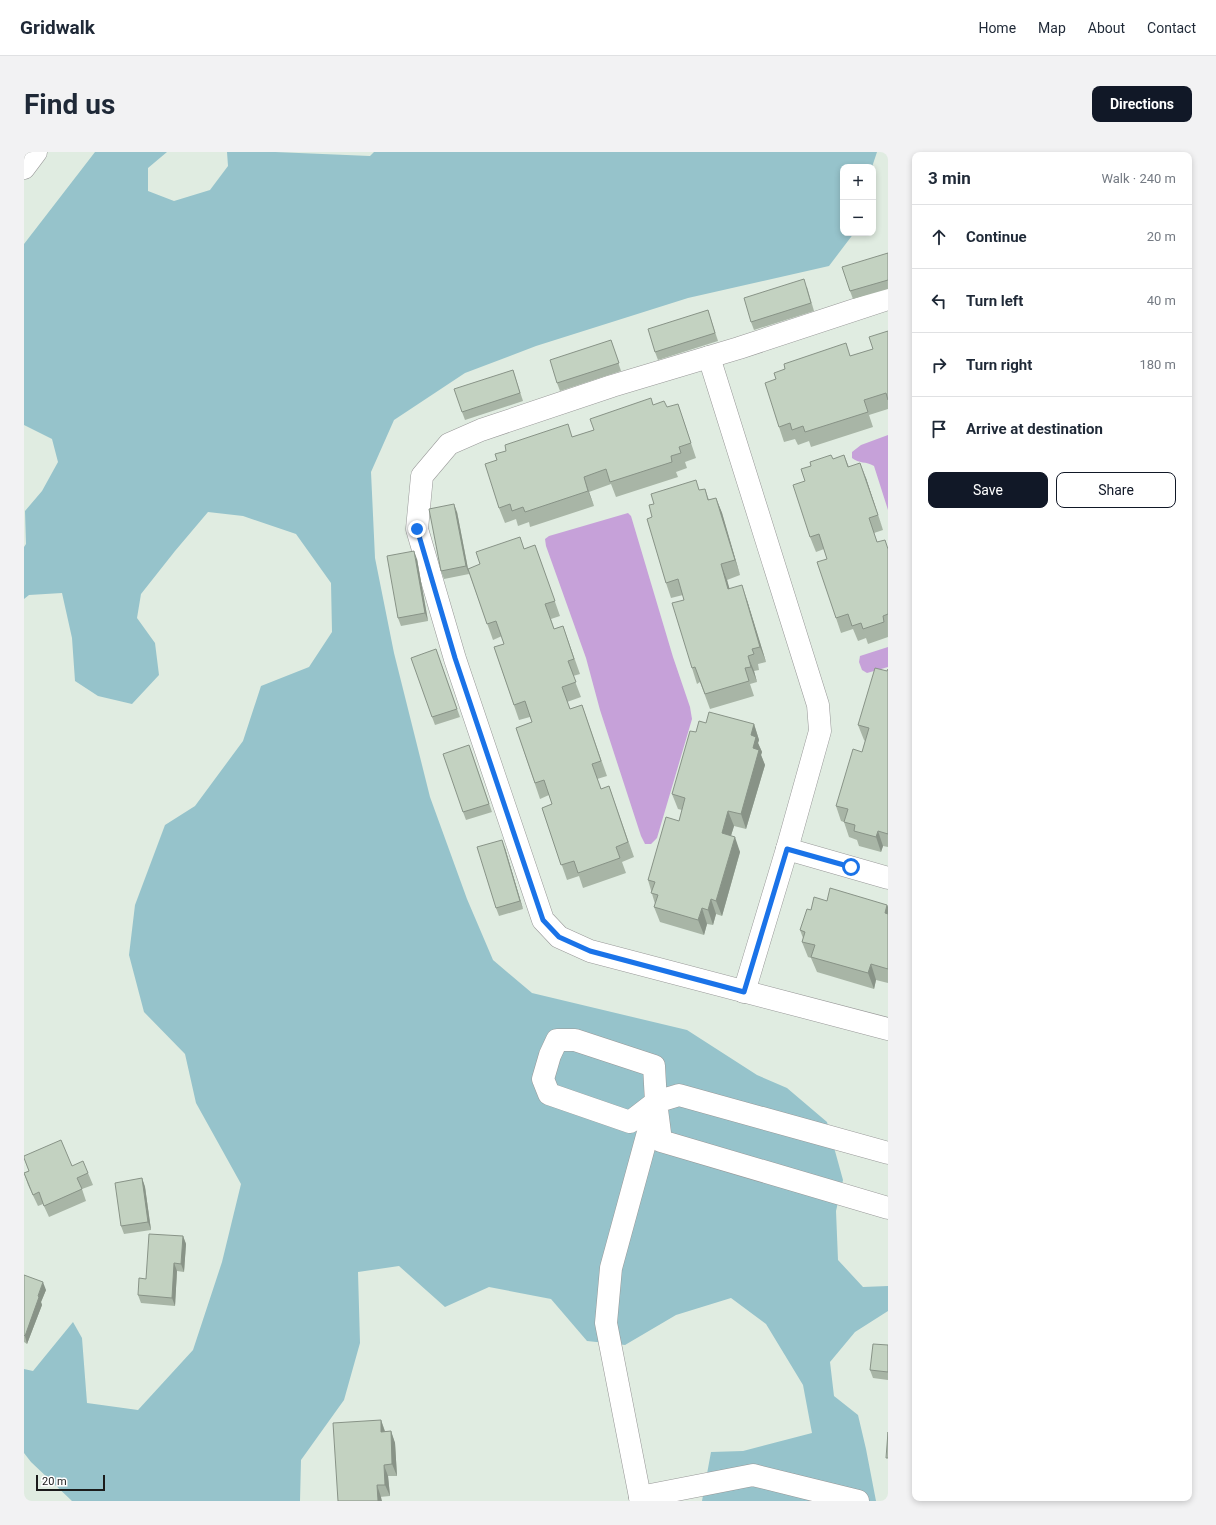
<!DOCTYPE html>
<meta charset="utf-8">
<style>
body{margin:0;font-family:Roboto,sans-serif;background:#f2f2f3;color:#1f2937}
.controls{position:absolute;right:12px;top:12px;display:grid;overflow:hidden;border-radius:8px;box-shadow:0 2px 6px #0003}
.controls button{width:36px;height:36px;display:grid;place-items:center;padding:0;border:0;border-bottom:1px solid #e0e1e3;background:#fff;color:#1f2937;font:20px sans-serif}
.scale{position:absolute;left:12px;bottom:10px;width:69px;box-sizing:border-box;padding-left:4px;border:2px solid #1b1b1b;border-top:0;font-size:11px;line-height:14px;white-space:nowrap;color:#1b1b1b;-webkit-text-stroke:3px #fff;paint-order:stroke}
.stop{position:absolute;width:12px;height:12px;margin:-9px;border:3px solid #1a73e8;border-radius:50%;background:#fff}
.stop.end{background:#1a73e8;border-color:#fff;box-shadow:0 1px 4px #0008}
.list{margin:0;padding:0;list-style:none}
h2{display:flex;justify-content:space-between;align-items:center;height:52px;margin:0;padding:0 16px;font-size:17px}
h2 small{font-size:13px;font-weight:400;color:#747a83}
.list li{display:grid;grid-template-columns:26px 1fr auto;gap:12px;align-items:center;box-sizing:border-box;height:64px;padding:0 16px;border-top:1px solid #e0e1e3}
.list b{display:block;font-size:15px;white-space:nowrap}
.list em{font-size:13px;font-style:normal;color:#747a83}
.actions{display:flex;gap:8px;padding:12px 16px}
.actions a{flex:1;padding:9px 0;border:1px solid #111827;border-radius:8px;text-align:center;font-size:14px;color:#111827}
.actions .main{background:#111827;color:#fff}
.icon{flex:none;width:22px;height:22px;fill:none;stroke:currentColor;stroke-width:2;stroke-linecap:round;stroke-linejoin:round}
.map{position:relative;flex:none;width:864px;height:1349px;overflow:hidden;border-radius:8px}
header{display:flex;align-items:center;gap:24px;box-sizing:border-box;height:56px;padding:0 20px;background:#fff;border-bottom:1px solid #e0e1e3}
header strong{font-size:19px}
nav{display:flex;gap:22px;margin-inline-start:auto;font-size:14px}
.intro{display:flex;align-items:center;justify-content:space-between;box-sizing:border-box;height:96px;padding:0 24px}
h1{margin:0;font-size:28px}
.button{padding:10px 18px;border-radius:8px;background:#111827;color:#fff;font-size:14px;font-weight:700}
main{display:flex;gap:24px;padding:0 24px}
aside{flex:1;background:#fff;border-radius:8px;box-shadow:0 2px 6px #0003}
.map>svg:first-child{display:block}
.forest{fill:#96c3cb}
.water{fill:#c6a1d9}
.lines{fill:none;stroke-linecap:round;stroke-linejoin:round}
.minor-casing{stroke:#989898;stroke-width:23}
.minor{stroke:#fff;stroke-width:22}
.wall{fill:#a8b5a6}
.shaded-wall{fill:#889387}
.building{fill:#c3d2c1;stroke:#889387}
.route{stroke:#1a73e8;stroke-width:5}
</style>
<header>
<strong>Gridwalk</strong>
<nav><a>Home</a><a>Map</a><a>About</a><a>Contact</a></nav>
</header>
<div class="intro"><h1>Find us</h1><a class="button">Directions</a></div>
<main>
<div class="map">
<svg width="864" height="1349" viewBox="0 0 864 1349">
<rect width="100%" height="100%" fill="#e0ece1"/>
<path class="forest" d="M71,0H143L124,16V39L150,49L186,38L204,14L203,0H251L346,4L350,0H853L848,15H819V81H830L805,114L664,146L512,194L441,221L370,268L347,320L351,406L370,501L406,645L443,747L469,808L508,841L663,878L733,923L763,936L803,970L819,1028L812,1059L814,1108L839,1135L864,1134V1159L831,1180L806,1210L810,1244L834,1263L842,1297L852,1349H678L687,1300L719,1299L788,1281L779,1233L742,1172L707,1146L652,1163L601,1193L563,1189L527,1147L465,1135L421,1155L375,1114L334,1120L336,1191L320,1248L277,1308L276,1349H48L7,1310L0,1301V1217L9,1219L49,1170L58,1186L63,1251L114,1258L169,1198L198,1110L217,1032L172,951L161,902L120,860L105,803L111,753L141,673L171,654L219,589L237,534L285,515L308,480L307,431L272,382L219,364L184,360L151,399L117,442L113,466L131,491L135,523L108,552L74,544L51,529L48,486L38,441L5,443L0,447V395L2,392L1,359L18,339L34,310L28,287L0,273V92Z"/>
<g class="water">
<path d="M864,283V358L850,314C842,309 835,312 828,306V300L837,293Z"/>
<path d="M604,361L607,364L649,505L666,555L668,567L633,686L627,692H621L617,684L576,558L562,506L522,394L521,387L525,384Z"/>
<path d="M864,495V515L843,521L838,518L835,510L836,504Z"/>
</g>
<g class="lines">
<g class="minor-casing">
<g id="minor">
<path d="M0,16L12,0"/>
<path d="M864,147L715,196L588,234L457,278L425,292L398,324L393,377L431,507L519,768L535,785L566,799L864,877"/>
<path d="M685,205L794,553L796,579L763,697L720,840"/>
<path d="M763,697L864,726"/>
<path d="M864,1001L655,943L632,950L606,970L525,942L519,927L526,903L533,888H551L630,914L632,950L637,989L864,1056"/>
<path d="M616,1345L582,1171L587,1116L629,962"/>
<path d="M617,1349L616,1345L729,1323L834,1349"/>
</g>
</g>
<use href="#minor" class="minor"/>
</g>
<g class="wall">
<path d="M864,101V137L829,147L826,139Z"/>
<path d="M783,135L790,159L730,178L727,170Z"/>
<path d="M684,158L694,189L634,208L631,200Z"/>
<path d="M864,179V257L845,263L849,275L787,295L785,289L774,293L771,287L760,290L755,275L827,204L849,197Z"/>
<path d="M587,188L597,219L536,239L533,231Z"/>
<path d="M489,218L499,249L441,268L438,260Z"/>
<path d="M629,253L643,255L659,267L672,306L661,310L663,316L652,320L654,325L592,345L587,332L565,340L570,354L506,375L505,370L494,374L492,367L481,371L475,356L548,285L570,278Z"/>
<path d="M820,303L825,315L842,326L859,378L850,381L853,390L864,396V485L844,492L842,486L834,489L829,477L817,481L812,466L803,407L800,397L792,400L786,385L781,329L809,307Z"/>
<path d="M681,337L685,348L692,346L698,361L716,423L703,428L705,436L723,448L742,510L734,512L735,518L730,519L733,530L726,532L730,544L686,557L676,530L673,532L668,516L660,448L659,443L647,446L642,431L628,365L630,352Z"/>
<path d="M433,360L444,417L511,393L536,464L527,467L530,477L539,474L556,522L549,524L557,545L543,550L546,557L558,553L583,624L573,627L577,637L585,634L610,705L598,710L602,721L559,736L555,724L543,728L518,656L528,652L525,643L516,647L492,576L508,570L506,565L495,568L470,495L480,492L478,484L469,488L444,418L445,422L420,427L417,419Z"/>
<path d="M393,407L404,469L377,474L374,466Z"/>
<path d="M412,497L436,565L411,573L408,565Z"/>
<path d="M864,517V695L859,694L857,700L835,694L833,688L825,685L820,670L817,669L812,654L838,600L841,589L840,588L834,573Z"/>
<path d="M682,571L730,572L735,588L734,591L738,600L737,603L741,613L722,677L710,674L707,684L716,700L698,764L692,762L689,773L683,772L680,783L636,770L630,755L631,752L624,728L655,669L658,658L654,657L648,642L672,580Z"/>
<path d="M448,601L468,660L442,668L439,660Z"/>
<path d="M481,696L499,757L475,764L472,756Z"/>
<path d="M803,749L863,753L864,755V831L852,828L850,837L793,820L787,806L784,805L778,790L779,786L776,778L787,758Z"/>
<path d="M0,1006L48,1014L64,1021L69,1033L58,1037L62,1049L25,1065L19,1052L14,1054L4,1033L0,1021L5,1019Z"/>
<path d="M118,1026L121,1035L127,1078L100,1082L97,1074Z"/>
<path d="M159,1084L162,1092L160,1120L153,1119L151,1154L117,1151L114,1143L122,1127Z"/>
<path d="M0,1123L22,1138L17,1150L18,1153L3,1192L0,1190Z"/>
<path d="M864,1193V1228L849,1226L846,1218Z"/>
<path d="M357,1268L361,1279H367L371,1291L373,1324H364L366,1344L314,1349Z"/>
</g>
<g class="shaded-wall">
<path d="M836,311L842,326L859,378L854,363Z"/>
<path d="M560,325L565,340L570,354L564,339Z"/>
<path d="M692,346L698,361L716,423L711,408Z"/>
<path d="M430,352L433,360L445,422L442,414Z"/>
<path d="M390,399L393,407L404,469L401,461Z"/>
<path d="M697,412L703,428L710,452L704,437Z"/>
<path d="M718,433L723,448L742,510L736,495Z"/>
<path d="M724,504L730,519L733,530L727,515Z"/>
<path d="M730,572L735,588L734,591L738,600L737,603L741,613L722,677L717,662L727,583Z"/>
<path d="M704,659L710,674L703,696L698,681Z"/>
<path d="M854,679L859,694L857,700L852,685Z"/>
<path d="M711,685L716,700L698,764L692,749Z"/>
<path d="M478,688L481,696L499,757L496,749Z"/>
<path d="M687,747L692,762L689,773L684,758Z"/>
<path d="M863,753L864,755V770L861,761Z"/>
<path d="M678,756L683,772L680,783L674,768Z"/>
<path d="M847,812L852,828L850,837L844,821Z"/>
<path d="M118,1026L121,1035L127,1078L124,1070Z"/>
<path d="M159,1084L162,1092L160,1120L157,1112Z"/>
<path d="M150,1111L153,1119L151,1154L148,1146Z"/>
<path d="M19,1130L22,1138L17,1150L18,1153L3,1192L1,1184Z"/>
<path d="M357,1268L361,1280H357Z"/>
<path d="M367,1279L371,1291L373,1324L368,1312Z"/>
<path d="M360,1313L364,1324L366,1344L361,1333Z"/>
<path d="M353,1333L357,1345L358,1349H354Z"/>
</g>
<g class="building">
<path d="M864,101V128L826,139L818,115Z"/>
<path d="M780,127L787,151L727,170L720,146Z"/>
<path d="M684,158L691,181L631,200L624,177Z"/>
<path d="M864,179V248L862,241L840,248L844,260L781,280L779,274L768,278L766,271L755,275L741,231L752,227L750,221L761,217L760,212L822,191L826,204L849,197L845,185Z"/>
<path d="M587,188L595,211L533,231L526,208Z"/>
<path d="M489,218L496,241L438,260L430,237Z"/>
<path d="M627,246L629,253L640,249L643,255L654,252L667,291L655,295L657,301L647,304L648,310L586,330L582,317L560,325L564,339L501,360L499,355L488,359L486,352L475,356L461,312L473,308L471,302L482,299L481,293L544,272L548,285L570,278L566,267Z"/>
<path d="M807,303L809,307L820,303L824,315L836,311L854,363L845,366L853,390L861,388L864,397V462L859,464L860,470L839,477L837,471L828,474L824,462L812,466L793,410L803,407L795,382L786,385L769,333L781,329L777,317L787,314L786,310Z"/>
<path d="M672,328L675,338L681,337L684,348L692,346L711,408L697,412L704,437L718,433L736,495L728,497L730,502L724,504L727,515L721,516L725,529L681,542L671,515L668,516L648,451L660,448L654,427L642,431L623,367L628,365L625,353L630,352L627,342Z"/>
<path d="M430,352L442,414L417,419L405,357Z"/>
<path d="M496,385L500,397L511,393L531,449L521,452L530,477L539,474L550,507L544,509L552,530L538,535L546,557L558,553L577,609L568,612L577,637L585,634L604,690L592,695L596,706L554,721L550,709L537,713L518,656L528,652L520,628L511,631L492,576L508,570L501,549L490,553L470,495L480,492L472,469L463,472L444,417L456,412L452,400Z"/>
<path d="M390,399L401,461L374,466L363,404Z"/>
<path d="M412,497L433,557L408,565L387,506Z"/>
<path d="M851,516L863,519L864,517V682L854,679L852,685L830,679L831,673L820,670L824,657L812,654L829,597L838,600L845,576L834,573Z"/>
<path d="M685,560L730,572L727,583L732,585L729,596L735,598L717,662L704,659L698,681L711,685L692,749L687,747L684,758L678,756L674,768L630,755L634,743L627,741L631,730L624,728L642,665L655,669L661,646L648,642L666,579L672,580L675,569L682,571Z"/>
<path d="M445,593L465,652L439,660L419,602Z"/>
<path d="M478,688L496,749L472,756L453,695Z"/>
<path d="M806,736L863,753L861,761L864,762V817L847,812L844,821L787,805L791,793L778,790L781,780L776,778L783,757L787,758L790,745L803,749Z"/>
<path d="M37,988L48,1014L59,1009L64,1021L53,1026L58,1037L20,1054L15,1040L9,1043L0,1021L5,1019L0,1006V1004Z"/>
<path d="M118,1026L124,1070L97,1074L91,1031Z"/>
<path d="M125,1082L159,1084L157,1112L150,1111L148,1146L114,1143L115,1126L122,1127Z"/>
<path d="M0,1123L19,1130L14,1144L15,1145L1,1184L0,1183Z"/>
<path d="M849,1192L864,1193V1220L846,1218Z"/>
<path d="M357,1268V1280L367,1279L368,1312L360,1313L361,1333H353L354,1349H314L309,1271Z"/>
<path d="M864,1280V1306H862Z"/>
</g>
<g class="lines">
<path class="route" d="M393,377L431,506L519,768L535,785L566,799L720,840L763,697L827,715"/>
</g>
</svg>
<div class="controls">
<button>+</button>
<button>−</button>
</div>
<div class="scale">20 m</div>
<div class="stop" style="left:827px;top:715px"></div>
<div class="stop end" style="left:393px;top:377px"></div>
</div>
<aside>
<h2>3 min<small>Walk · 240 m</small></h2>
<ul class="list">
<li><svg class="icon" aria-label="ahead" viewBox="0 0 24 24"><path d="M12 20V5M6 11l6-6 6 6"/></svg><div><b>Continue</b></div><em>20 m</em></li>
<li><svg class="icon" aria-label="left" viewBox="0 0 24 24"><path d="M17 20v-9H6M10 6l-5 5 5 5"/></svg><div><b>Turn left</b></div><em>40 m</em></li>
<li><svg class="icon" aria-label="right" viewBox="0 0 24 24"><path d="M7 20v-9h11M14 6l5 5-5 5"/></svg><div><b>Turn right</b></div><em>180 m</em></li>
<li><svg class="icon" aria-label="arrive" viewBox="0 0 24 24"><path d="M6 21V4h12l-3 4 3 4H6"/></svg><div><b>Arrive at destination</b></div></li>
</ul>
<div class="actions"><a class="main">Save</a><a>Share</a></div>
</aside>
</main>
